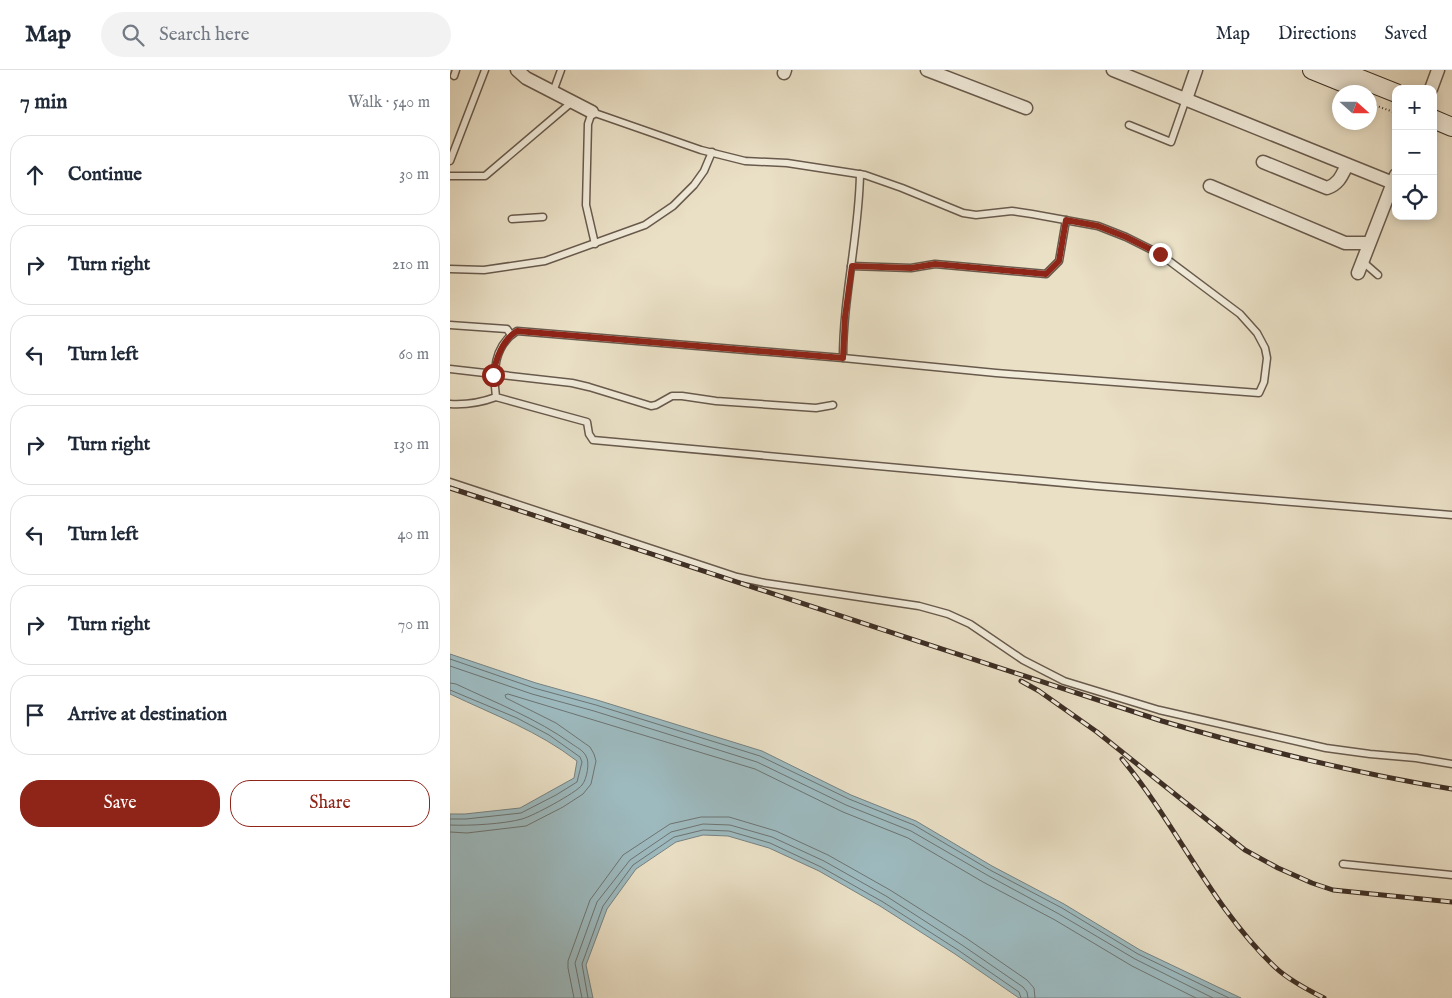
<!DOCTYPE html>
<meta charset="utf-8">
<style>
body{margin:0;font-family:"IM FELL English",serif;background:#f2f2f3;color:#1f2937}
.controls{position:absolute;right:15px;top:15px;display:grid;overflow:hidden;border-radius:10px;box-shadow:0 2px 8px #0003}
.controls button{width:45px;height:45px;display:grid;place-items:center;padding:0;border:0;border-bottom:1px solid #e0e1e3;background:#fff;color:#1f2937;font:25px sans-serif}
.compass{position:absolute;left:882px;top:15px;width:45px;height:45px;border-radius:50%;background:#fff;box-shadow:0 2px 8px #0003;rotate:111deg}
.stop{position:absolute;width:15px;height:15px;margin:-11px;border:4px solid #8f2418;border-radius:50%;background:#fff}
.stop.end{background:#8f2418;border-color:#fff;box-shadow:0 1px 5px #0008}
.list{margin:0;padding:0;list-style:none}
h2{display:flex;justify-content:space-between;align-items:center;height:65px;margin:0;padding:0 20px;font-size:21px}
h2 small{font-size:16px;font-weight:400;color:#747a83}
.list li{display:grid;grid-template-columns:32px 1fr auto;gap:15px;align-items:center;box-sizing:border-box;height:80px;margin:0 10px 10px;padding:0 10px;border:1px solid #e0e1e3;border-radius:20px}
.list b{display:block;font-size:19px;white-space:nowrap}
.list em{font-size:16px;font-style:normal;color:#747a83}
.actions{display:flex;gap:10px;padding:15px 20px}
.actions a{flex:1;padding:11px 0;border:1px solid #8f2418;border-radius:20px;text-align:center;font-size:18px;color:#8f2418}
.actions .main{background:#8f2418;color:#fff}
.icon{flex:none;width:28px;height:28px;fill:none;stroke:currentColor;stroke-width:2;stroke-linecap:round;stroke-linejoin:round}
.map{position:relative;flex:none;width:1002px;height:928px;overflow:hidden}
header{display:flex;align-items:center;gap:30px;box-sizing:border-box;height:70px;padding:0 25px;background:#fff;border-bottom:1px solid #e0e1e3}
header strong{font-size:24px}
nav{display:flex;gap:28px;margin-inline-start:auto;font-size:18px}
.search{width:350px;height:45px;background:#f2f2f3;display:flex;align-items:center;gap:12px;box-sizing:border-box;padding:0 18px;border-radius:28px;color:#747a83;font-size:19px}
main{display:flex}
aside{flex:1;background:#fff}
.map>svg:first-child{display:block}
.water{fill:#9dbabf;stroke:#778281}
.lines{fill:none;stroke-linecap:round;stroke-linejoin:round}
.shore{stroke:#6d7472;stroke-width:1}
.service-casing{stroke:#685a4d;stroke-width:9}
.minor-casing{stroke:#685a4d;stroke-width:15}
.secondary-casing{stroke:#3d2e25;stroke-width:20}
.path{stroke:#3d2e25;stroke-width:2;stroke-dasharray:1 2.5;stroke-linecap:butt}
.service{stroke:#f1ebda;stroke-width:6}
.minor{stroke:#f1ebda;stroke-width:12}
.secondary{stroke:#f1ebda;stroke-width:18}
.rail-casing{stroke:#3d2e25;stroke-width:5}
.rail{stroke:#f1ebda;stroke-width:3;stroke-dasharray:9;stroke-linecap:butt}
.route{stroke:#8f2418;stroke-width:6}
</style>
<header>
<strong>Map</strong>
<div class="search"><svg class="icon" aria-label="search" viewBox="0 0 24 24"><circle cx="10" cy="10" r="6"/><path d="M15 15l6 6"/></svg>Search here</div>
<nav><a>Map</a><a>Directions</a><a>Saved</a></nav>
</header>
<main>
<aside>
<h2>7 min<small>Walk · 540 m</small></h2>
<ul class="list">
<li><svg class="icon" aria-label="ahead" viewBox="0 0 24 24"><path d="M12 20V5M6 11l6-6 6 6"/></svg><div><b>Continue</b></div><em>30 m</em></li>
<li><svg class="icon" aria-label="right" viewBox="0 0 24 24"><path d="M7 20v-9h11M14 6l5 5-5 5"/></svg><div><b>Turn right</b></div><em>210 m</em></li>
<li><svg class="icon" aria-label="left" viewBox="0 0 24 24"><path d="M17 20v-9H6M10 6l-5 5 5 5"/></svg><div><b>Turn left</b></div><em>60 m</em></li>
<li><svg class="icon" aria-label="right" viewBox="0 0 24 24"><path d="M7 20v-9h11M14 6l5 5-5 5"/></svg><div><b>Turn right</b></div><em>130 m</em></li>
<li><svg class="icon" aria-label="left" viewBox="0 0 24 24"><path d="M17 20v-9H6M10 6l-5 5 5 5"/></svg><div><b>Turn left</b></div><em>40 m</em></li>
<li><svg class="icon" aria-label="right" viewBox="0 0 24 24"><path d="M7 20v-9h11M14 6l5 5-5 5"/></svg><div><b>Turn right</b></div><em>70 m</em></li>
<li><svg class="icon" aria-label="arrive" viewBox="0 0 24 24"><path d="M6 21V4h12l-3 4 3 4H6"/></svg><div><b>Arrive at destination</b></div></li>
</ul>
<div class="actions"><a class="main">Save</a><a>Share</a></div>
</aside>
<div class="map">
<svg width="1002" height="928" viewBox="0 0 1002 928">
<rect width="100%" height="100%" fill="#eae0c6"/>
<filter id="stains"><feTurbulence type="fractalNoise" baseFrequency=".004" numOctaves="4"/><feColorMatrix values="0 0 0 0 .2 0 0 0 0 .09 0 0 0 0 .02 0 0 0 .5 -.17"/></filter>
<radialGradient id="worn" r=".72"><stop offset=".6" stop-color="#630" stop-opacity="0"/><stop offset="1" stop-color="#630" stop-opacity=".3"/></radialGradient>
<path class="water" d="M0,584L86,613L147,630L312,681L401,725L466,751L542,796L614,834L690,880L791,928H569L505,884L430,836L369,801L319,778L278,766L253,765L226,772L186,799L157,839L136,895L143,928H0V744H15L70,738L124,708L127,691C88,661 44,645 0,624Z"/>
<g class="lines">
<g class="shore">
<path d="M0,589L84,618L146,635L310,686L399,729L464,755L540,800L612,838L688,884L779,928"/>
<path d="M0,596L82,624L144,641L307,692L396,735L461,761L537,805L609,844L685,889L763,928"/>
<path d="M0,613L6,614C46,633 86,648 122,674C126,677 133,680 136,686C140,692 137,709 132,715C126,723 83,746 72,749C54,754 19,756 0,755"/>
<path d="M0,620L67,648L99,665L130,687L132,692L127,712L106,725L71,743L16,749H0"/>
<path d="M0,762L17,763L76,756L113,737L133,724L141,714L146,691L144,684L140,677L106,653L56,628L55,625L58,624L305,699L393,742L458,768L533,812L605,850L682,896L746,928"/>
<path d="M124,928L118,898V891L140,830L173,785L220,754L251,747H279L326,761L378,785L440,820L516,868L577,910L584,918L585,928"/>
<path d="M132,928L125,893L147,832L180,790L221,762L253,754L280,755L322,767L374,791L436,826L512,875L573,917L577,922L578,928"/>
<path d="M138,928L132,894L153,836L183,795L224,767L253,760L279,761L320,773L371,797L433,832L508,880L569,922L571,928"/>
</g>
<g class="service-casing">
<g id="service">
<path d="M4,6L6,0"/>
<path d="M103,22L111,0"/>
<path d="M679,55L721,72L736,29"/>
<path d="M0,91L35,0"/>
<path d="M410,104C409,166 393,226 393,288L67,261C43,276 43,303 46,327L137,352L139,364L143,370L647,416L1002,445"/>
<path d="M0,106H35L122,32"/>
<path d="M62,149L93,147"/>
<path d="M145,174L136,135L138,54L142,42L251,80L295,91L337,93L415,105L452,118L513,143L526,145L562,141L582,144L648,156L676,167L710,184L790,244L807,263L815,278L817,288L814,312L809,323L546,303L393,288"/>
<path d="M912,191L928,205"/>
<path d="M401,196L461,198L485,194L596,204L609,191L616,150"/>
<path d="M0,199L34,200L95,191L195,155L223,136L244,115L254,101L262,82"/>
<path d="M0,255L57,259L61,265"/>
<path d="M0,299L122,313L139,317L201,336L206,335L222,326H232L266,331L366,338L383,335"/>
<path d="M0,334C17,335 30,333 46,327"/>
<path d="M0,412L287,507L315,513L469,536L498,544L520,554L573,590L614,611L709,640L876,678L920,684L966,688L1002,694"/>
<path d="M893,794L1002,805"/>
</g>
</g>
<g class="minor-casing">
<g id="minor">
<path d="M67,0L76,8L142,42"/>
<path d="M477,0L576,38"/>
<path d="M663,0L943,113"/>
<path d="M334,3L335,0"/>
<path d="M981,19L988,0"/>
<path d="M736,29L746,0"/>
<path d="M813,92L877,118C889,114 892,105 897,95"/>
<path d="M760,116L895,173H919"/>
<path d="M908,203L946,105"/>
</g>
</g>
<g class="secondary-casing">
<g id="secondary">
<path d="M862,0L899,15"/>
<path d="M888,0L946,23"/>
<path d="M983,49L1002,57"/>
</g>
</g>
<path class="path" d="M919,33L946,43"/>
<use href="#service" class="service"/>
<use href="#minor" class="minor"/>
<use href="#secondary" class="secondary"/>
<g class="rail-casing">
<g id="rail">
<path d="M0,418L712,651C807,679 904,703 1002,719"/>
<path d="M571,611L589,621L647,662L795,780L828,798L862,813L883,820L1002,832"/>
<path d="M672,689C727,755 762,838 826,898C839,910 858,920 874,928"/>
</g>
</g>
<use href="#rail" class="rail"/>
</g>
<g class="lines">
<path class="route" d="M43,305C46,288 52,270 67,261L393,288L395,247L402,196L461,198L485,194L596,204L609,191L616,150L648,156L676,167L710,184"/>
</g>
<rect width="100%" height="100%" filter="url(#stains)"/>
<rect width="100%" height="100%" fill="url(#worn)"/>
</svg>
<div class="controls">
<button>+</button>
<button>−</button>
<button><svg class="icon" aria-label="locate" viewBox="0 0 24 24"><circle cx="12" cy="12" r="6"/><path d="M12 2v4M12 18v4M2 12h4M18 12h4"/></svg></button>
</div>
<svg class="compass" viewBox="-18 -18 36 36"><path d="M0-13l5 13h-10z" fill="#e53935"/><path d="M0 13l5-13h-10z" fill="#747a83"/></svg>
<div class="stop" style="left:43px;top:305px"></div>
<div class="stop end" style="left:710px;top:184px"></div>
</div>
</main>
